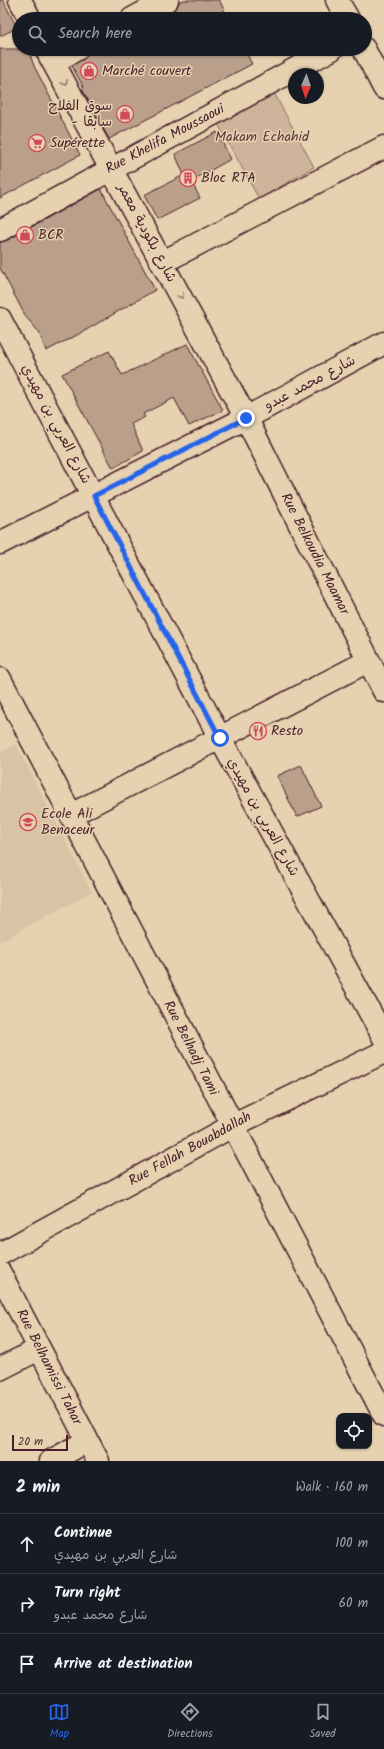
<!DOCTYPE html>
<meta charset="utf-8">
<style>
body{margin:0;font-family:Kalam,"Playpen Sans Arabic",sans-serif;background:#242831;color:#f1f3f6}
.controls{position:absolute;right:12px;bottom:12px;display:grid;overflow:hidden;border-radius:8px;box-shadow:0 1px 3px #0004}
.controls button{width:36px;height:36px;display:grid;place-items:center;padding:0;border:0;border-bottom:1px solid #363941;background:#171b24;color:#f1f3f6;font:20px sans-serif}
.compass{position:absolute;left:288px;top:68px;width:36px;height:36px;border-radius:50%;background:#171b24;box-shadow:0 1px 3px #0004;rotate:182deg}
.scale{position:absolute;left:12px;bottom:10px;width:56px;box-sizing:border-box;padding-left:4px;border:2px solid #4a1f2b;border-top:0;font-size:11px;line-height:14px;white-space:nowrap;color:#4a1f2b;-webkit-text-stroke:3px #e6d2b0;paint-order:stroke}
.stop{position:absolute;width:12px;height:12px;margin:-9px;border:3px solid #2563eb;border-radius:50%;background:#fff}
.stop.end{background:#2563eb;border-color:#fff;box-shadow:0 1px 4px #0008}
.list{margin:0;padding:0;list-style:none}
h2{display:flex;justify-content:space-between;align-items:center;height:52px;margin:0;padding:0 16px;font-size:17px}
h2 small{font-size:13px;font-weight:400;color:#9ea1a6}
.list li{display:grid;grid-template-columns:26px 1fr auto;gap:12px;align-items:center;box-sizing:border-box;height:60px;padding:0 16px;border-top:1px solid #363941}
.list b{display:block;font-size:15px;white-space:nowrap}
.list p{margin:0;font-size:13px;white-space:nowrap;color:#9ea1a6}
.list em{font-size:13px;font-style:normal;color:#9ea1a6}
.icon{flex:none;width:22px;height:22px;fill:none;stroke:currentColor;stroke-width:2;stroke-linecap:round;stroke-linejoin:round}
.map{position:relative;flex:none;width:384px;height:1461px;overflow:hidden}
.search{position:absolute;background:#171b24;box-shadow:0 1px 3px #0004;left:12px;right:12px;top:12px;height:44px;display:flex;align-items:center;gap:10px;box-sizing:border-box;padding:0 14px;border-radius:22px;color:#9ea1a6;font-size:15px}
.sheet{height:232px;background:#171b24}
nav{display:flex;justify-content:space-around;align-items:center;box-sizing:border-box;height:56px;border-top:1px solid #363941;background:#171b24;font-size:11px;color:#9ea1a6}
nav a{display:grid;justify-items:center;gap:2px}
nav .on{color:#2563eb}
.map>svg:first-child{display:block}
.built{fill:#d9c3a5}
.green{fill:#cdb49a;stroke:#8c6a62}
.building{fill:#baa08b;stroke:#4a1f2b}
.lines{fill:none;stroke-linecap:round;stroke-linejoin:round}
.minor-casing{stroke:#4a1f2b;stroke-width:25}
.major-casing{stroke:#4a1f2b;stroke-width:25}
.minor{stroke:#e6d2b0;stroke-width:22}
.major{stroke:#e6d2b0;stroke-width:22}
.oneway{stroke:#98786e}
.route{stroke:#2563eb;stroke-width:5}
.labels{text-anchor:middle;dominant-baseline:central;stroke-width:3;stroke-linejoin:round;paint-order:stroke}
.poi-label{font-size:14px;fill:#4a1f2b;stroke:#e6d2b0;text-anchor:start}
.park-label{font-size:14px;fill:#5e353c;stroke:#e6d2b0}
.street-label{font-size:14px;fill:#4a1f2b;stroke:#e6d2b0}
</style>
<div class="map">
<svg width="384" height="1461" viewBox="0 0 384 1461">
<rect width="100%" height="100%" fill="#e6d2b0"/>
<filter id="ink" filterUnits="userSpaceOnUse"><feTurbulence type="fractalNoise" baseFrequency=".025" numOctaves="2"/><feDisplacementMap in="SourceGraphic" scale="8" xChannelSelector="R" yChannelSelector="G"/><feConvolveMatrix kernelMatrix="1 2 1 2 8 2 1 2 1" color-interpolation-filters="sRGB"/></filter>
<g filter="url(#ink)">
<path class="built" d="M16,744L92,892L0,941V753Z"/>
<path class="green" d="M274,93L314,167L259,199L217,122Z"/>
<g class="building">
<path d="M0,0H3L17,28L0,36Z"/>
<path d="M183,0H219L229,19H158L173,11L177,7L179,2Z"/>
<path d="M0,49H28L34,66L80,155L0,198Z"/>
<path d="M89,49H244L252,64L109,139L82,89L84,88L72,66L87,56Z"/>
<path d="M217,132L231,159L191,181L200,198L157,220L144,195L184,175L175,154Z"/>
<path d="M101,189L155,290L81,333L46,351L39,332L26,317L0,268V242L6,241Z"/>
<path d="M187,344L223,410L189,426L174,398L143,414L145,417L131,424L143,451L113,468L62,374L109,351L122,375Z"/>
<path d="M301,765L321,806L297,817L277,776Z"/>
</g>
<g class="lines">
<g class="minor-casing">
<g id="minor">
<path d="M20,0L30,19"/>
<path d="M337,0L348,19"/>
<path d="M132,19L167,0"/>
<path d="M46,49L246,418L384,691"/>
<path d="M364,49L384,88"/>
<path d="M53,62L77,49"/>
<path d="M0,230L332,49"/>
<path d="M163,262L384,147"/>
<path d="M0,543L246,418L384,343"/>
<path d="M0,679L384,1415"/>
<path d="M71,815L368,661"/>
<path d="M0,1254L232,1126L384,1052"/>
<path d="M0,1273L98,1461"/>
<path d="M0,1369L39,1349"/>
<path d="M51,1461L87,1441"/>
</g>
</g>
<g class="major-casing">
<path id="major" d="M0,319L220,738L384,1038"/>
</g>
<use href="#minor" class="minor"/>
<use href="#major" class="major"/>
</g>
<defs><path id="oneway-chevron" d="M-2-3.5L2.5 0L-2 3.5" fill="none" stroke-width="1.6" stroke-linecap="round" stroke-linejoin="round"/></defs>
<g class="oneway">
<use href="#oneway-chevron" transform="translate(65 83) rotate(61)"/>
<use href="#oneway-chevron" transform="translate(181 296) rotate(62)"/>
</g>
</g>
<g class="lines" filter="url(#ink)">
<path class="route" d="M220,738L94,496L246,418"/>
</g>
<defs>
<g id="shop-ring" transform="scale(0.9)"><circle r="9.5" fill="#e6d2b0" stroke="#d1495b" stroke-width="1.5"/><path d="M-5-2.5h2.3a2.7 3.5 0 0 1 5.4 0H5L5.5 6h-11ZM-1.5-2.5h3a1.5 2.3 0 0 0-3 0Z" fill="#d1495b"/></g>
<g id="supermarket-ring" transform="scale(0.9)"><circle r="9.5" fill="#e6d2b0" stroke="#d1495b" stroke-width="1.5"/><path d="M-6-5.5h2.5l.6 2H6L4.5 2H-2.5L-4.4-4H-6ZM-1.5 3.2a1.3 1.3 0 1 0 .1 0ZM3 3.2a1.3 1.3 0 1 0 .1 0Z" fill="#d1495b"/></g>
<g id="building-ring" transform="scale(0.9)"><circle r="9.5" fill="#e6d2b0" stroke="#d1495b" stroke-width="1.5"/><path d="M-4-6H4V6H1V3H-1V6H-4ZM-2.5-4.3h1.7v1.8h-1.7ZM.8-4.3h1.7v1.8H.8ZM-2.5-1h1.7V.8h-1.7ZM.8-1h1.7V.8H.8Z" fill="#d1495b"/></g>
<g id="restaurant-ring" transform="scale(0.9)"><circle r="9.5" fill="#e6d2b0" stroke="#d1495b" stroke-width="1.5"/><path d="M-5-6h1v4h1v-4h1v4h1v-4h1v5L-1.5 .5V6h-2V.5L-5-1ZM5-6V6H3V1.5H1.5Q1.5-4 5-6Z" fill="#d1495b"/></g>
<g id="school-ring" transform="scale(0.9)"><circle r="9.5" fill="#e6d2b0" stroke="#d1495b" stroke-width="1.5"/><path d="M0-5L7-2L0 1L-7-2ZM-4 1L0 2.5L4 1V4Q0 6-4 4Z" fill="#d1495b"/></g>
</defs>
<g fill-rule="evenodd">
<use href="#shop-ring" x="89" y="71"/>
<use href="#shop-ring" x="125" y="114"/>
<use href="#supermarket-ring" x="37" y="143"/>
<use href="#building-ring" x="188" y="178"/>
<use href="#shop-ring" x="25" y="235"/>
<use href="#restaurant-ring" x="258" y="731"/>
<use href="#school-ring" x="28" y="822"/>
</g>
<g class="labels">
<g class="poi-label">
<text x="102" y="71">Marché couvert</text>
<text x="112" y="106" text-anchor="end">سوق الفلاح<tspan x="112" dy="16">- سابقا</tspan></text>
<text x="50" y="143">Supérette</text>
<text x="201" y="178">Bloc RTA</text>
<text x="38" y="235">BCR</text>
<text x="271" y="731">Resto</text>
<text x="41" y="814">Ecole Ali<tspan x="41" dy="16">Benaceur</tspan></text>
</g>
<g class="park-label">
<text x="262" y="137">Makam Echahid</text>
</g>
<g class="street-label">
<text transform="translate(165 139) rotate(-28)">Rue Khelifa Moussaoui</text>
<text transform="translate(147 233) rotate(62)">شارع بلكودية معمر</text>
<text transform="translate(310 383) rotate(-28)">شارع محمد عبدو</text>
<text transform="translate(56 424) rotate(62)">شارع العربي بن مهيدي</text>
<text transform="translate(315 554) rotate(63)">Rue Belkoudia Maamar</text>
<text transform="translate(263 817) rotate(61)">شارع العربي بن مهيدي</text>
<text transform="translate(191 1048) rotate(63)">Rue Belhadj Tami</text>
<text transform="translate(190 1149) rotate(-29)">Rue Fellah Bouabdallah</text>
<text transform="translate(49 1367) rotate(63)">Rue Belhamissi Tahar</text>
</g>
</g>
</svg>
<div class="controls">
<button><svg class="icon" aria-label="locate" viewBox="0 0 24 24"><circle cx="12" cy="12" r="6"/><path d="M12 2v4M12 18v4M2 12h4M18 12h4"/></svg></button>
</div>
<svg class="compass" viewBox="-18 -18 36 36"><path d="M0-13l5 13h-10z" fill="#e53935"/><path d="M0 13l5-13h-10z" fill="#9ea1a6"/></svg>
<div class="scale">20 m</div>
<div class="stop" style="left:220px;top:738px"></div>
<div class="stop end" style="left:246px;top:418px"></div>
<div class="search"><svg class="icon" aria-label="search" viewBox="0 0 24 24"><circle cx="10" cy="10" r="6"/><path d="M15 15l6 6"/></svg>Search here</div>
</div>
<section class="sheet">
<h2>2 min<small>Walk · 160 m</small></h2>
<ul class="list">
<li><svg class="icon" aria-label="ahead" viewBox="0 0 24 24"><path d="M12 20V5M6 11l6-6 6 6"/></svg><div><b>Continue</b><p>شارع العربي بن مهيدي</p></div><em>100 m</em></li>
<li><svg class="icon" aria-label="right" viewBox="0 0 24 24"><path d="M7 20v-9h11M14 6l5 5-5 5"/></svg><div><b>Turn right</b><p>شارع محمد عبدو</p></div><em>60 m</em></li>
<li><svg class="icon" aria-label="arrive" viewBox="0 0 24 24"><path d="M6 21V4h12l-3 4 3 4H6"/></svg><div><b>Arrive at destination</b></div></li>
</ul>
</section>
<nav>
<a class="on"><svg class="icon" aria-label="map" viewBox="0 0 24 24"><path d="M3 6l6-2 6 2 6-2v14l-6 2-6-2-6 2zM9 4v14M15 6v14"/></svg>Map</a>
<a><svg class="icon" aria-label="directions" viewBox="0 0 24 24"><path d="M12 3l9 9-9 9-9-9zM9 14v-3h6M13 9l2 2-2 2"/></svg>Directions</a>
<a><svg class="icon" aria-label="saved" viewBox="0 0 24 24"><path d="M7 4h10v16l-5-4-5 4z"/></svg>Saved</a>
</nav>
